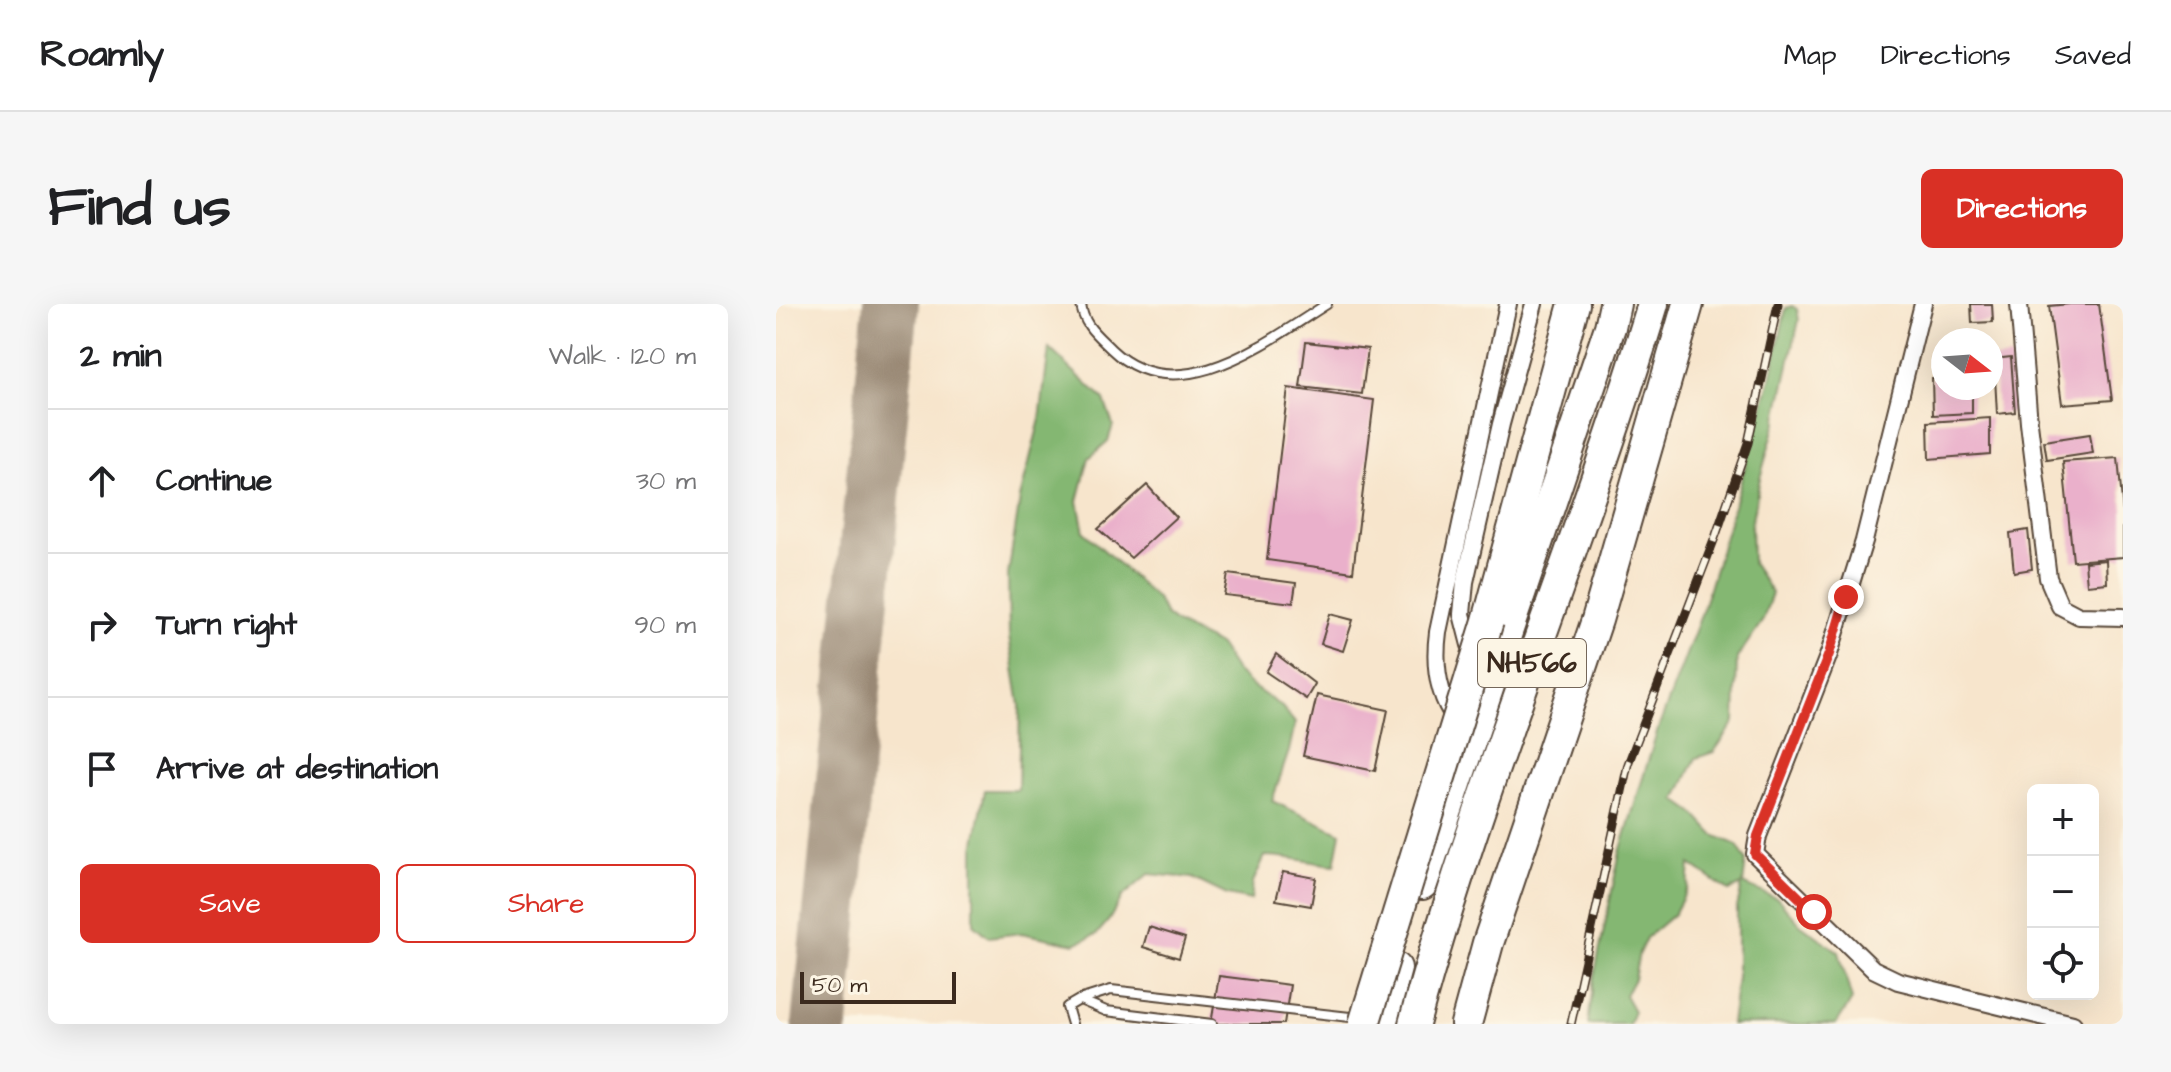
<!DOCTYPE html>
<meta charset="utf-8">
<style>
body{margin:0;font-family:"Architects Daughter",sans-serif;background:#f6f6f6;color:#202124}
.controls{position:absolute;right:24px;bottom:24px;display:grid;overflow:hidden;border-radius:12px;box-shadow:0 8px 32px #0002}
.controls button{width:72px;height:72px;display:grid;place-items:center;padding:0;border:0;border-bottom:2px solid #e0e0e0;background:#fff;color:#202124;font:40px sans-serif}
.compass{position:absolute;left:1155px;top:24px;width:72px;height:72px;border-radius:50%;background:#fff;box-shadow:0 8px 32px #0002;rotate:107deg}
.scale{position:absolute;left:24px;bottom:20px;width:156px;box-sizing:border-box;padding-left:8px;border:4px solid #3b2a1e;border-top:0;font-size:22px;line-height:28px;white-space:nowrap;color:#3b2a1e;-webkit-text-stroke:6px #fcf5e5;paint-order:stroke}
.stop{position:absolute;width:24px;height:24px;margin:-18px;border:6px solid #d93025;border-radius:50%;background:#fff}
.stop.end{background:#d93025;border-color:#fff;box-shadow:0 2px 8px #0008}
.list{margin:0;padding:0;list-style:none}
h2{display:flex;justify-content:space-between;align-items:center;height:104px;margin:0;padding:0 32px;font-size:34px}
h2 small{font-size:26px;font-weight:400;color:#757577}
.list li{display:grid;grid-template-columns:52px 1fr auto;gap:24px;align-items:center;box-sizing:border-box;height:144px;padding:0 32px;border-top:2px solid #e0e0e0}
.list b{display:block;font-size:30px;white-space:nowrap}
.list em{font-size:26px;font-style:normal;color:#757577}
.actions{display:flex;gap:16px;padding:24px 32px}
.actions a{flex:1;padding:18px 0;border:2px solid #d93025;border-radius:12px;text-align:center;font-size:28px;color:#d93025}
.actions .main{background:#d93025;color:#fff}
.icon{flex:none;width:44px;height:44px;fill:none;stroke:currentColor;stroke-width:2;stroke-linecap:round;stroke-linejoin:round}
.map{position:relative;flex:none;width:1347px;height:720px;overflow:hidden;border-radius:12px}
header{display:flex;align-items:center;gap:48px;box-sizing:border-box;height:112px;padding:0 40px;background:#fff;border-bottom:2px solid #e0e0e0}
header strong{font-size:38px}
nav{display:flex;gap:44px;margin-inline-start:auto;font-size:28px}
.intro{display:flex;align-items:center;justify-content:space-between;box-sizing:border-box;height:192px;padding:0 48px}
h1{margin:0;font-size:56px}
.button{padding:20px 36px;border-radius:12px;background:#d93025;color:#fff;font-size:28px;font-weight:700}
main{display:flex;gap:48px;padding:0 48px}
aside{flex:1;background:#fff;border-radius:12px;box-shadow:0 8px 32px #0002}
.map>svg:first-child{display:block}
.forest{fill:#84b772;stroke:#607048;stroke-width:2}
.lines{fill:none;stroke-linecap:round;stroke-linejoin:round}
.taxiway{stroke:#998875;stroke-width:56}
.building{fill:#eab0cb}
.lane-casing{stroke:#574638;stroke-width:12}
.street-casing{stroke:#574638;stroke-width:20}
.highway-casing{stroke:#574638;stroke-width:34}
.lane{stroke:#fff;stroke-width:8}
.street{stroke:#fff;stroke-width:16}
.highway{stroke:#fff;stroke-width:30}
.rail-casing{stroke:#3b2a1e;stroke-width:9}
.rail{stroke:#fcf5e5;stroke-width:6;stroke-dasharray:18;stroke-linecap:butt}
.highway-bridge-casing{stroke:#574638;stroke-width:34;stroke-linecap:butt}
.highway-bridge{stroke:#fff;stroke-width:30}
.route{stroke:#d93025;stroke-width:10}
.labels{text-anchor:middle;dominant-baseline:central;stroke-width:7;stroke-linejoin:round;paint-order:stroke}
.shield{fill:#fcf5e5;stroke:#75675a;stroke-width:2}
.shield-label{font-size:28px;font-weight:bold;fill:#3b2a1e}
</style>
<header>
<strong>Roamly</strong>
<nav><a>Map</a><a>Directions</a><a>Saved</a></nav>
</header>
<div class="intro"><h1>Find us</h1><a class="button">Directions</a></div>
<main>
<aside>
<h2>2 min<small>Walk · 120 m</small></h2>
<ul class="list">
<li><svg class="icon" aria-label="ahead" viewBox="0 0 24 24"><path d="M12 20V5M6 11l6-6 6 6"/></svg><div><b>Continue</b></div><em>30 m</em></li>
<li><svg class="icon" aria-label="right" viewBox="0 0 24 24"><path d="M7 20v-9h11M14 6l5 5-5 5"/></svg><div><b>Turn right</b></div><em>90 m</em></li>
<li><svg class="icon" aria-label="arrive" viewBox="0 0 24 24"><path d="M6 21V4h12l-3 4 3 4H6"/></svg><div><b>Arrive at destination</b></div></li>
</ul>
<div class="actions"><a class="main">Save</a><a>Share</a></div>
</aside>
<div class="map">
<svg width="1347" height="720" viewBox="0 0 1347 720">
<rect width="100%" height="100%" fill="#fcf5e5"/>
<filter id="ink" filterUnits="userSpaceOnUse"><feTurbulence type="fractalNoise" baseFrequency=".0125" numOctaves="2"/><feDisplacementMap in="SourceGraphic" scale="16" xChannelSelector="R" yChannelSelector="G"/><feConvolveMatrix kernelMatrix="1 2 1 2 8 2 1 2 1" color-interpolation-filters="sRGB"/></filter>
<filter id="wash" filterUnits="userSpaceOnUse"><feTurbulence type="fractalNoise" baseFrequency=".006" numOctaves="4" result="noise"/><feDisplacementMap in="SourceGraphic" scale="32" xChannelSelector="R" yChannelSelector="G"/><feGaussianBlur stdDeviation="1.8" result="paint"/><feColorMatrix in="noise" values="0 0 0 0 0 0 0 0 0 0 0 0 0 0 0 0 0 1.4 0 .05"/><feComposite in="paint" operator="in"/></filter>
<g filter="url(#wash)">
<rect width="100%" height="100%" fill="#f7e5cc"/>
<g class="forest">
<path d="M1016,2L1021,5L1023,16L1000,118L984,174L975,221L976,259L996,289L987,316L961,354L959,418L938,448L920,454L900,496L917,508L938,531L961,541L970,556L967,580L1002,595L1024,620L1063,648L1076,696L1060,720H955L961,673V604L966,581L953,587L914,560L912,584L898,610L870,634L863,649L858,675L849,691L858,707L853,720H812L818,673L844,548L882,425L925,311L950,228L995,74L1010,4Z"/>
<path d="M273,44L328,96L337,121L332,137L313,154L302,197L308,228L380,294L390,311L401,320L443,341L460,367L476,382L506,403L519,419L513,447L496,497L565,529L559,561C535,559 513,552 489,552L477,578L475,596L451,591L416,574L373,570L346,593L333,616L321,630L299,640L245,629L213,633L198,620V544L209,486H242L244,401L233,333L232,271L244,194L264,115Z"/>
</g>
<g class="lines">
<path class="taxiway" d="M44,720L115,0"/>
</g>
<g id="blocks">
<g class="building">
<path d="M1195,0H1216L1217,18L1196,19Z"/>
<path d="M1294,0H1323L1336,96L1286,100L1273,2Z"/>
<path d="M530,38L592,45L586,90L524,83Z"/>
<path d="M1235,53L1239,108L1221,110L1218,55Z"/>
<path d="M1156,74H1167V84H1196V109L1157,111Z"/>
<path d="M512,84L598,96L577,268L491,256Z"/>
<path d="M1214,114V150L1153,155L1152,118Z"/>
<path d="M1314,130L1317,149L1271,156L1268,137Z"/>
<path d="M1342,154L1347,209V253L1297,257L1287,158Z"/>
<path d="M371,181L400,213L355,254L322,225Z"/>
<path d="M1252,226L1256,265L1238,268L1234,229Z"/>
<path d="M1330,256L1331,279L1311,281L1309,258Z"/>
<path d="M452,270L520,279L517,299L448,291Z"/>
<path d="M554,310L577,316L567,347L545,340Z"/>
<path d="M500,350L539,380L530,395L490,368Z"/>
<path d="M541,391L612,406L599,467L527,452Z"/>
<path d="M507,568L540,574L535,602L500,596Z"/>
<path d="M373,623L409,634L403,654L367,643Z"/>
<path d="M443,672L514,681L508,720H435Z"/>
</g>
</g>
</g>
<g filter="url(#ink)">
<use href="#blocks" fill-opacity="0" stroke="#574638" stroke-width="2"/>
<g class="lines">
<g class="lane-casing">
<g id="lane">
<path d="M305,0C307,21 321,31 335,45C401,109 492,37 551,0"/>
<path d="M304,696L330,707L436,720"/>
<path d="M296,720L291,703L303,696L335,686L583,714"/>
</g>
</g>
<g class="street-casing">
<g id="street">
<path d="M1147,0L1088,237L1053,350L982,532L979,550L1097,665L1122,677L1297,720"/>
<path d="M1243,0L1253,119L1272,274L1284,302L1303,312L1347,313"/>
<path d="M700,350L694,341L686,310L689,278L725,120L758,0"/>
<path d="M680,416C661,390 658,358 662,328L732,0"/>
</g>
</g>
<g class="highway-casing">
<g id="highway">
<path d="M712,317L798,0"/>
<path d="M646,580L834,23L839,0"/>
<path d="M605,720L620,664"/>
<path d="M638,720C704,476 804,242 877,0"/>
<path d="M690,720L712,639L821,316L912,0"/>
</g>
</g>
<use href="#lane" class="lane"/>
<use href="#street" class="street"/>
<use href="#highway" class="highway"/>
<g class="rail-casing">
<path id="rail" d="M795,720L852,460L940,231L972,139L1002,0"/>
</g>
<use href="#rail" class="rail"/>
<g class="highway-bridge-casing">
<path id="highway-bridge" d="M588,720L712,317"/>
</g>
<use href="#highway-bridge" class="highway-bridge"/>
</g>
</g>
<g class="lines" filter="url(#ink)">
<path class="route" d="M1038,608L979,550L982,532L1053,350L1070,293"/>
</g>
<g class="labels">
<rect class="shield" x="702" y="335" width="108" height="48" rx="6"/>
<g class="shield-label">
<text x="756" y="359">NH566</text>
</g>
</g>
</svg>
<div class="controls">
<button>+</button>
<button>−</button>
<button><svg class="icon" aria-label="locate" viewBox="0 0 24 24"><circle cx="12" cy="12" r="6"/><path d="M12 2v4M12 18v4M2 12h4M18 12h4"/></svg></button>
</div>
<svg class="compass" viewBox="-18 -18 36 36"><path d="M0-13l5 13h-10z" fill="#e53935"/><path d="M0 13l5-13h-10z" fill="#757577"/></svg>
<div class="scale">50 m</div>
<div class="stop" style="left:1038px;top:608px"></div>
<div class="stop end" style="left:1070px;top:293px"></div>
</div>
</main>
